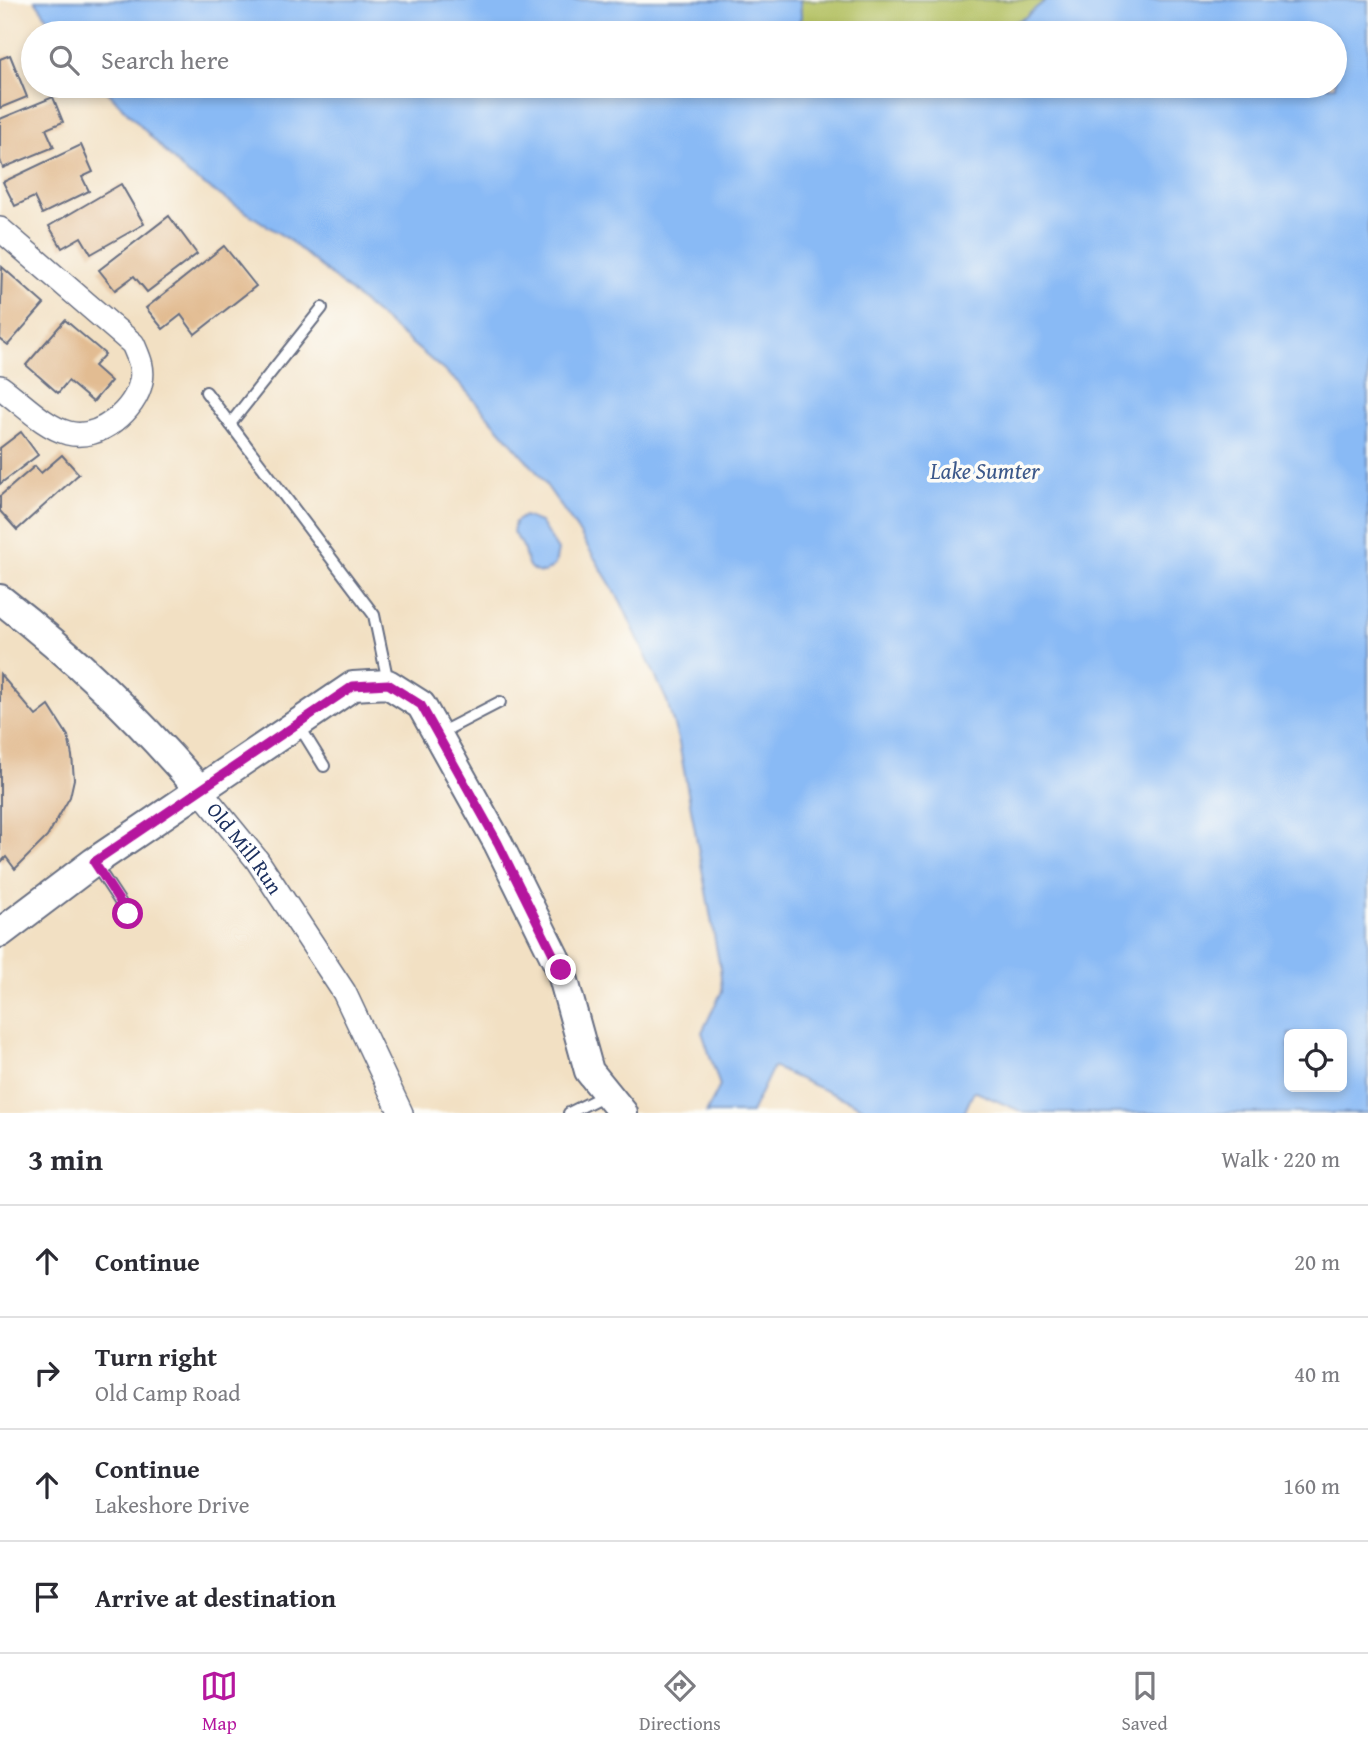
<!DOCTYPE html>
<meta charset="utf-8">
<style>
body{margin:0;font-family:"Gentium Book Plus",serif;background:#f7f7f7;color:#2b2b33}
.controls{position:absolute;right:21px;bottom:21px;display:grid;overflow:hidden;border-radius:10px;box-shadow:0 4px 10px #0003}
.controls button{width:63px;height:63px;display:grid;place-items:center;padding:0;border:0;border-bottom:2px solid #e1e1e2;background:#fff;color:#2b2b33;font:35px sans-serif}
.stop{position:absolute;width:21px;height:21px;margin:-16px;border:5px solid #b5179e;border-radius:50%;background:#fff}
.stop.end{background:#b5179e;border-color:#fff;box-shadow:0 2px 7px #0008}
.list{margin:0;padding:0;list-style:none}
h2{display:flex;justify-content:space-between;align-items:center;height:91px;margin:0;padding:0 28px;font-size:30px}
h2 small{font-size:23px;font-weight:400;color:#7c7c81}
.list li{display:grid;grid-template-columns:46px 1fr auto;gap:21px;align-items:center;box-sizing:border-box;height:112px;padding:0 28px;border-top:2px solid #e1e1e2}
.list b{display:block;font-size:26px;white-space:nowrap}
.list p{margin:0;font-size:23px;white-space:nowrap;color:#7c7c81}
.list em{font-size:23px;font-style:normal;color:#7c7c81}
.icon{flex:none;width:38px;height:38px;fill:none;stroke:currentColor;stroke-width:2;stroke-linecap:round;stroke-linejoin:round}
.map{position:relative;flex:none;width:1368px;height:1113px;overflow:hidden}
.search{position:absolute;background:#fff;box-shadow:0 4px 10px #0003;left:21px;right:21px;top:21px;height:77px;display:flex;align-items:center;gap:18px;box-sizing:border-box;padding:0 24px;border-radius:38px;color:#7c7c81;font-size:26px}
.sheet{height:539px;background:#fff}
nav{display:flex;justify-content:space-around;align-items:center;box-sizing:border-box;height:98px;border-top:2px solid #e1e1e2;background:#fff;font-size:19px;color:#7c7c81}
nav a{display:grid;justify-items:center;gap:4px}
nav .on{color:#b5179e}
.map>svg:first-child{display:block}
.green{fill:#b4c163;stroke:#687860;stroke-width:2}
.water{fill:#89baf5;stroke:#5274aa;stroke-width:2;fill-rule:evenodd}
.building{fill:#e2bc92}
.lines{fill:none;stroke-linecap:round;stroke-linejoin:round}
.service-casing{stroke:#666d81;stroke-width:14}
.minor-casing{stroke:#666d81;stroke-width:26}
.tertiary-casing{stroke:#666d81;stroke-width:32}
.service{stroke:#fff;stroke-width:10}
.minor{stroke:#fff;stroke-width:23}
.tertiary{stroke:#fff;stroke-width:28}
.route{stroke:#b5179e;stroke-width:9}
.labels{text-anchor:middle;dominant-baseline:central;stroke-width:7;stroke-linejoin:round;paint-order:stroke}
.street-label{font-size:21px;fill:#1b2f5e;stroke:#fdfcf7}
.water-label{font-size:23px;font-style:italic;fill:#3c598b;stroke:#fdfcf7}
</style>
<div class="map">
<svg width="1368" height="1113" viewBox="0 0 1368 1113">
<rect width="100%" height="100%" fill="#fdfcf7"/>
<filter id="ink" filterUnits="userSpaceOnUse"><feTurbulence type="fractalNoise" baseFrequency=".0143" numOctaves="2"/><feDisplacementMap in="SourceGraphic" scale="14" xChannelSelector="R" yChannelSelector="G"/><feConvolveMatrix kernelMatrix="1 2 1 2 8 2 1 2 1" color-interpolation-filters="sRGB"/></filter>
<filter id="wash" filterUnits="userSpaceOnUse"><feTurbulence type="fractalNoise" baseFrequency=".00686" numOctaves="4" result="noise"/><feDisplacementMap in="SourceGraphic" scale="28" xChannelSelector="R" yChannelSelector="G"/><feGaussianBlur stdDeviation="1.57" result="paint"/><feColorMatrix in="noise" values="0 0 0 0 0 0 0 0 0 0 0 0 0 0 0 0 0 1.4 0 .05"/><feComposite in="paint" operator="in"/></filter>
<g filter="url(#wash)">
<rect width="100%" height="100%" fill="#f2e0c3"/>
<path class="green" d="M800,0H1046L1024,18L991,33H796L795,30L801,17Z"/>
<g class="water">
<path d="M35,0H800L801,17L795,30L796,33H58Z"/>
<path d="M1046,0H1368V1113H1025L974,1091L964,1113H875L773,1067L751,1113H706L720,1086L702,1032L722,991L720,968L679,743L667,701L621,602L577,529L537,472L461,385L289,240L186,173L102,86H1335V33H991L1024,18ZM1342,1034V1087H1289V1034Z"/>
<path d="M524,516L540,522L558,550L555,565L544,573C526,572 527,561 523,547C522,542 515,537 513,532L515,522Z"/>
</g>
<g id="blocks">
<g class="building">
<path d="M10,55L27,97L0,108V59Z"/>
<path d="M53,97L63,122L46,129L54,147L3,168L0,160V119Z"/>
<path d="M81,145L93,172L82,177L89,191L42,214L34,197L15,206L3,182Z"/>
<path d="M121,184L144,224L91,254L81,237L62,248L49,226Z"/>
<path d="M169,216L197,254L147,292L134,276L115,290L99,270Z"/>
<path d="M224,246L256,286L195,334L181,315L163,329L146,308Z"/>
<path d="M2,267L44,304L8,345L0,339Z"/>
<path d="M65,320L105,354L94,366L111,381L93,402L68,381L58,393L26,365Z"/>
<path d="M21,432L38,455L0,484V448Z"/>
<path d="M62,455L79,474L17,530L0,511V496L35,466L41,473Z"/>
<path d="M0,674L36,716L49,706L68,736L72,756L74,779L70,797L47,837L15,869L6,857L0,863Z"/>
</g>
</g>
</g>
<g filter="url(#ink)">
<use href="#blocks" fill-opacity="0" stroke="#666d81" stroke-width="2"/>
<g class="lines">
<g class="service-casing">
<g id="service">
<path d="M206,392L374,615L388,682"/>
<path d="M230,424L322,308"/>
<path d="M298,724L324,766"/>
<path d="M440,733L500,702"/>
<path d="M95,864L128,914"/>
<path d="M569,1113L607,1094"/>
</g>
</g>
<g class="minor-casing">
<g id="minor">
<path d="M0,229L133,344C138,356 144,367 141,381C136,410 99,441 68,433C44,427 20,401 0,387"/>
<path id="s1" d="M199,789L257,860L344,992L401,1113"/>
</g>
</g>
<g class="tertiary-casing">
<g id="tertiary">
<path d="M0,599C76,658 136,716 199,789"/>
<path d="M0,933L94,862L353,686L388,684L421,705L498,843L561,970L589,1071L623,1113"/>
</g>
</g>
<use href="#service" class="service"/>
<use href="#minor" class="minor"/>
<use href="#tertiary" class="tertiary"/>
</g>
</g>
<g class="lines" filter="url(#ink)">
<path class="route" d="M128,914L94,862L353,686L388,684L421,705L498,843L561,970"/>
</g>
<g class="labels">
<g class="street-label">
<text stroke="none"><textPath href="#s1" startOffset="75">Old Mill Run</textPath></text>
</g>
<g class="water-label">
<text x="985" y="470">Lake Sumter</text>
</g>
</g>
</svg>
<div class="controls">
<button><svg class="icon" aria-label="locate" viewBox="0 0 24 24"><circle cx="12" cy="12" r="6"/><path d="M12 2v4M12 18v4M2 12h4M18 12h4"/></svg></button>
</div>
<div class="stop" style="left:128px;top:914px"></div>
<div class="stop end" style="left:561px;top:970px"></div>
<div class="search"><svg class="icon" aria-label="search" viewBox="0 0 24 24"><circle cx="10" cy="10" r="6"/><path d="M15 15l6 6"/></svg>Search here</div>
</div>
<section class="sheet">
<h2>3 min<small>Walk · 220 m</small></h2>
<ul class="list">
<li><svg class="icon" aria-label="ahead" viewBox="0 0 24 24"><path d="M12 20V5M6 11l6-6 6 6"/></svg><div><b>Continue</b></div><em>20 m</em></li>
<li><svg class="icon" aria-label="right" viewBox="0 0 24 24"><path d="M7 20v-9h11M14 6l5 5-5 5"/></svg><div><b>Turn right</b><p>Old Camp Road</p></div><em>40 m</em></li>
<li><svg class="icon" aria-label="ahead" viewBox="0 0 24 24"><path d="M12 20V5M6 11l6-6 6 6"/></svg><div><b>Continue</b><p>Lakeshore Drive</p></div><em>160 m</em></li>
<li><svg class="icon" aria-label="arrive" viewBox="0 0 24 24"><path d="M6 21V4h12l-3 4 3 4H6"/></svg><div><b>Arrive at destination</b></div></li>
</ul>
</section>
<nav>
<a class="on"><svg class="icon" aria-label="map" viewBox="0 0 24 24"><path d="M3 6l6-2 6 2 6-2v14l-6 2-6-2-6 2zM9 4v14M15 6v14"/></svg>Map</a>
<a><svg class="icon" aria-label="directions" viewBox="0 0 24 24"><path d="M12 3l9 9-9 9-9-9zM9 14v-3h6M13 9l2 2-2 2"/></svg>Directions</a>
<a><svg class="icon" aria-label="saved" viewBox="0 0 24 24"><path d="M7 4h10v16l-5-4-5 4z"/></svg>Saved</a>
</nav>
